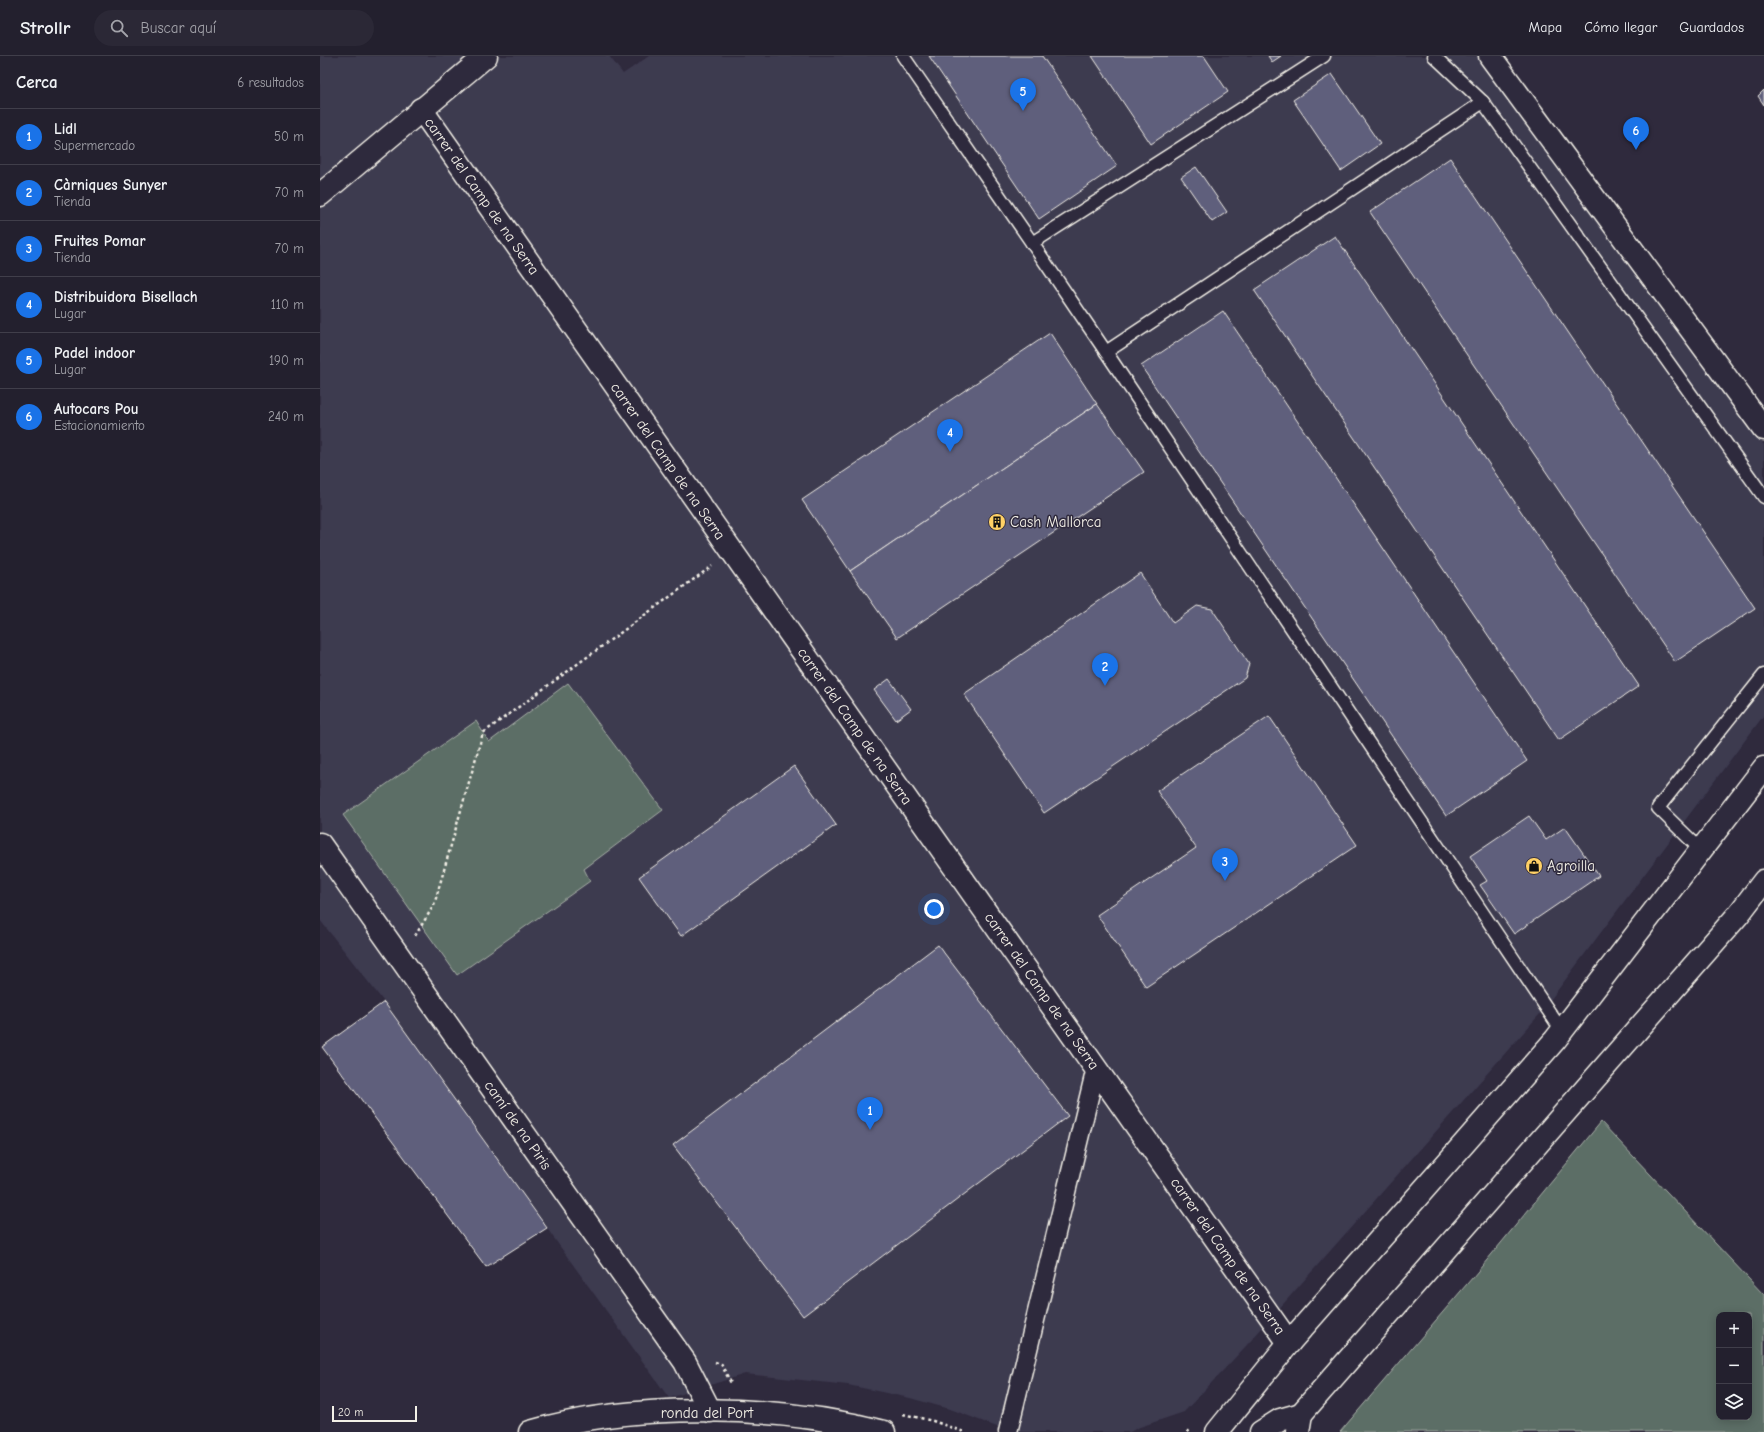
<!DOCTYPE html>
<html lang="es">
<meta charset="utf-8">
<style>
body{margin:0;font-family:"Comic Neue",sans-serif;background:#2b2836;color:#f1f3f6}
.controls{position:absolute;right:12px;bottom:12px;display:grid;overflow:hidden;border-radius:8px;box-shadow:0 2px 10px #0003}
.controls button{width:36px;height:36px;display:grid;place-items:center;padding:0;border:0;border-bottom:1px solid #403e4a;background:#23202e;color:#f1f3f6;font:20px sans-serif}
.scale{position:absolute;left:12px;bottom:10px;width:85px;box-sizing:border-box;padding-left:4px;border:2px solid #f4f1e8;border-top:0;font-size:11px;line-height:14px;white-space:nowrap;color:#f4f1e8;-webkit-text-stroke:3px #2f2a3d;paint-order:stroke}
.you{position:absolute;left:614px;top:853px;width:14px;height:14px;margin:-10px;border:3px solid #fff;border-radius:50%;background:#1a73e8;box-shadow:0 0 0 6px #1a73e833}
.badge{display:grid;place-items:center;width:26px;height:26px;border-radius:50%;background:#1a73e8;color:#fff;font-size:13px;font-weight:700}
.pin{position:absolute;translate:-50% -33px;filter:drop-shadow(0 1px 2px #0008)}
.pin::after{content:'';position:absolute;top:21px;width:14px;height:12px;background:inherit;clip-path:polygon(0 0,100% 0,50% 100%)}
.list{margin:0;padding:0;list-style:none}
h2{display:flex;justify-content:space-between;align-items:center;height:52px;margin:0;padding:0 16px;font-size:17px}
h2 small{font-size:13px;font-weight:400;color:#a3a3aa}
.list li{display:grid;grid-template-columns:26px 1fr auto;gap:12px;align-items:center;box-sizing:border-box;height:56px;padding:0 16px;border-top:1px solid #403e4a}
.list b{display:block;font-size:15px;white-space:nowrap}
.list p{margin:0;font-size:13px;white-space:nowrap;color:#a3a3aa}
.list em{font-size:13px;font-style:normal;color:#a3a3aa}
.icon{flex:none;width:22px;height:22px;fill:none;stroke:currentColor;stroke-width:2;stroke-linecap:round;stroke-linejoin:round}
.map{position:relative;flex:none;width:1444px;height:1376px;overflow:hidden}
header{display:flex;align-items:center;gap:24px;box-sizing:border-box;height:56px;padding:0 20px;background:#23202e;border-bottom:1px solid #403e4a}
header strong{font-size:19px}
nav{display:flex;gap:22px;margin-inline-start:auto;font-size:14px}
.search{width:280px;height:36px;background:#2b2836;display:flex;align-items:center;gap:10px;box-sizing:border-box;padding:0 14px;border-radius:22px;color:#a3a3aa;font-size:15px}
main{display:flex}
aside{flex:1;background:#23202e}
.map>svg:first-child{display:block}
.built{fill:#3d3a50}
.green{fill:#5c6e66;stroke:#a8b0a7;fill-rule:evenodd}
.building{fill:#5e5e7c;stroke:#f4f1e8}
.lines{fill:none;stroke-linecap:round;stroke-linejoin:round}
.service-casing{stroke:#f4f1e8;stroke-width:15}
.pedestrian-casing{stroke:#f4f1e8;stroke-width:21}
.minor-casing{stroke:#f4f1e8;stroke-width:25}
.secondary-casing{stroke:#f4f1e8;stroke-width:25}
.primary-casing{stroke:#f4f1e8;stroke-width:25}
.path{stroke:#f4f1e8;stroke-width:2.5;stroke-dasharray:3 3;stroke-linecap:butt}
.service{stroke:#2f2a3d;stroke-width:12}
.pedestrian{stroke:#2f2a3d;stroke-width:18}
.minor{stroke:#2f2a3d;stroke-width:22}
.secondary{stroke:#2f2a3d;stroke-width:22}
.primary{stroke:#2f2a3d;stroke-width:22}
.labels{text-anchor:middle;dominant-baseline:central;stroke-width:3;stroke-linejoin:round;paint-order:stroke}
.street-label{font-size:15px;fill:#f4f1e8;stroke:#2f2a3d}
.poi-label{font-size:15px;fill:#f4f1e8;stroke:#2f2a3d;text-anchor:start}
</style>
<header>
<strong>Strollr</strong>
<div class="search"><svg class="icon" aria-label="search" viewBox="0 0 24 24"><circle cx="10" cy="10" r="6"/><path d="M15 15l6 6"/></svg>Buscar aquí</div>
<nav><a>Mapa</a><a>Cómo llegar</a><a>Guardados</a></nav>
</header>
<main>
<aside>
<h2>Cerca<small>6 resultados</small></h2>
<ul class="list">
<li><span class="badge">1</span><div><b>Lidl</b><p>Supermercado</p></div><em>50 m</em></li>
<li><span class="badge">2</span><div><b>Càrniques Sunyer</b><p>Tienda</p></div><em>70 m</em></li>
<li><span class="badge">3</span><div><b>Fruites Pomar</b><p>Tienda</p></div><em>70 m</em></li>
<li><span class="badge">4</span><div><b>Distribuidora Bisellach</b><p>Lugar</p></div><em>110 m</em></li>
<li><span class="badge">5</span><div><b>Padel indoor</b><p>Lugar</p></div><em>190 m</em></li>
<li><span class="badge">6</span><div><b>Autocars Pou</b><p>Estacionamiento</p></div><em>240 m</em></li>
</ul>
</aside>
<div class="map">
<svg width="1444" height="1376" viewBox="0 0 1444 1376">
<rect width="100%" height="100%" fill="#2f2a3d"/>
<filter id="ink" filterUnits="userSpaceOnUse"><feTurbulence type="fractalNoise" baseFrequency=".025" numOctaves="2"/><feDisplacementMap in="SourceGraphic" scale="8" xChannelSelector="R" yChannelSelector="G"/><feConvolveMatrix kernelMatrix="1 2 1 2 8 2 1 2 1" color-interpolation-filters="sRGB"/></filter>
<g filter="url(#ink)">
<path class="built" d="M0,0H289L303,18L329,0H1166L1444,389V659L1219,959L926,1290L864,1356L817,1372L810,1376H690L633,1354L590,1342L528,1329L425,1318L349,1342L64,946L0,864Z"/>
<g class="green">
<path d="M248,627L343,754L264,813L270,825L137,919L23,759L156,665L169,686Z"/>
<path d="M1281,1066L1444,1239V1376H1020L1153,1221ZM1399,1259H1429V1361H1399Z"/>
</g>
<g class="building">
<path d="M609,0H722L797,110L719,163Z"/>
<path d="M772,0H884L908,36L831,88Z"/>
<path d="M948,0H961L952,6Z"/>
<path d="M1012,18L1060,88L1021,115L973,44Z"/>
<path d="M1444,34V49L1438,40Z"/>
<path d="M1130,102L1435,552L1355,606L1050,156Z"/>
<path d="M876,111L907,156L892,166L861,121Z"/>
<path d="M1015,180L1319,630L1239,684L934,234Z"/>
<path d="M903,255L1207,705L1126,760L821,310Z"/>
<path d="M730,277L777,348L530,515L482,444Z"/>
<path d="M777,348L824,416L577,582L530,515Z"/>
<path d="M820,517L853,567L877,550L892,553L929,608L925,622L724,757L644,638Z"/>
<path d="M569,623L591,653L576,664L554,634Z"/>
<path d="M949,660L1037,789L826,931L777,859L876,792L837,735Z"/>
<path d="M474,710L516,769L361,880L319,821Z"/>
<path d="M1209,760L1226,784L1245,771L1279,820L1194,878L1160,829L1167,825L1150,800Z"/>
<path d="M618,889L748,1060L483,1260L353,1089Z"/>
<path d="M64,946L227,1172L166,1211L2,991Z"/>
</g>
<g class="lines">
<g class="service-casing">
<g id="service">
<path d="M583,0L712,187"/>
<path d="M1114,0L1163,46"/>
<path d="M786,296L712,187L1004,0"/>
<path d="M1381,794L1338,752L1444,619"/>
<path d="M1242,975L786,296L1163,46L1444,441"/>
</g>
</g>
<g class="pedestrian-casing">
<path id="pedestrian" d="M688,1376L776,1012"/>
</g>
<g class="minor-casing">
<g id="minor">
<path d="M1170,0L1444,373"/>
<path d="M101,53L969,1287"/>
<path d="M0,139L166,0"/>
<path d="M0,788L365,1306L390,1355"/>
<path d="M897,1376L969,1287L1235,984L1444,712"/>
</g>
</g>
<g class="secondary-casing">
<g id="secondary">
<path d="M210,1376C315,1345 459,1349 564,1376"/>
<path d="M941,1376L960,1364L981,1358L978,1376"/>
</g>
</g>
<g class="primary-casing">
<path id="primary" d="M981,1358L1418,859L1444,825"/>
</g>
<g class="path">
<path d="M95,880L114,849L163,677L392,510"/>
<path d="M395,1306L401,1308L412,1329"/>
<path d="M583,1358L613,1365L644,1376"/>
<path d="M867,1376L872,1373"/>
</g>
<use href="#service" class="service"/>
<use href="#pedestrian" class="pedestrian"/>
<use href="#minor" class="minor"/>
<use href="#secondary" class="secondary"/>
<use href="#primary" class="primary"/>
</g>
</g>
<defs>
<g id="building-disc" transform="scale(0.9)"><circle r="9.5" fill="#ffd166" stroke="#2f2a3d"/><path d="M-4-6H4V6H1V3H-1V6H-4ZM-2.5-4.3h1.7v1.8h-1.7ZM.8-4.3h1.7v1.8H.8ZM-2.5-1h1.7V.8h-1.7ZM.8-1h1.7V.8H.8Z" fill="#111"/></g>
<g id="shop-disc" transform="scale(0.9)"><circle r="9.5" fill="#ffd166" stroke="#2f2a3d"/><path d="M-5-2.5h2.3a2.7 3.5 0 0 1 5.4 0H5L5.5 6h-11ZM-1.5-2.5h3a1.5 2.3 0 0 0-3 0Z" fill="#111"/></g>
</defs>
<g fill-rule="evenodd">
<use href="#building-disc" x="677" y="466"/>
<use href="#shop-disc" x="1214" y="810"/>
</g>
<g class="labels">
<g class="street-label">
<text transform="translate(162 140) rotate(55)">carrer del Camp de na Serra</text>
<text transform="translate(348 405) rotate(55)">carrer del Camp de na Serra</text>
<text transform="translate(535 670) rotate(55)">carrer del Camp de na Serra</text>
<text transform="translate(722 935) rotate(55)">carrer del Camp de na Serra</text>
<text transform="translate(198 1069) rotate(55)">camí de na Piris</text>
<text transform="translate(908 1200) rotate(55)">carrer del Camp de na Serra</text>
<text x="387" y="1357">ronda del Port</text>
</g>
<g class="poi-label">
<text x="690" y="466">Cash Mallorca</text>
<text x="1227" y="810">Agroilla</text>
</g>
</g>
</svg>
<div class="controls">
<button>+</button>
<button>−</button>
<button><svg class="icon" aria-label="layers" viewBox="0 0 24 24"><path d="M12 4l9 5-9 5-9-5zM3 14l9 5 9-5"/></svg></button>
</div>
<div class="scale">20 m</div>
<div class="you"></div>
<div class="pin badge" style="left:550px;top:1074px">1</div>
<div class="pin badge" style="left:785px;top:630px">2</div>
<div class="pin badge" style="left:905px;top:825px">3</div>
<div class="pin badge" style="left:630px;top:396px">4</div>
<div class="pin badge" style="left:703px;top:55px">5</div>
<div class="pin badge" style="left:1316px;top:94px">6</div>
</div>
</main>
